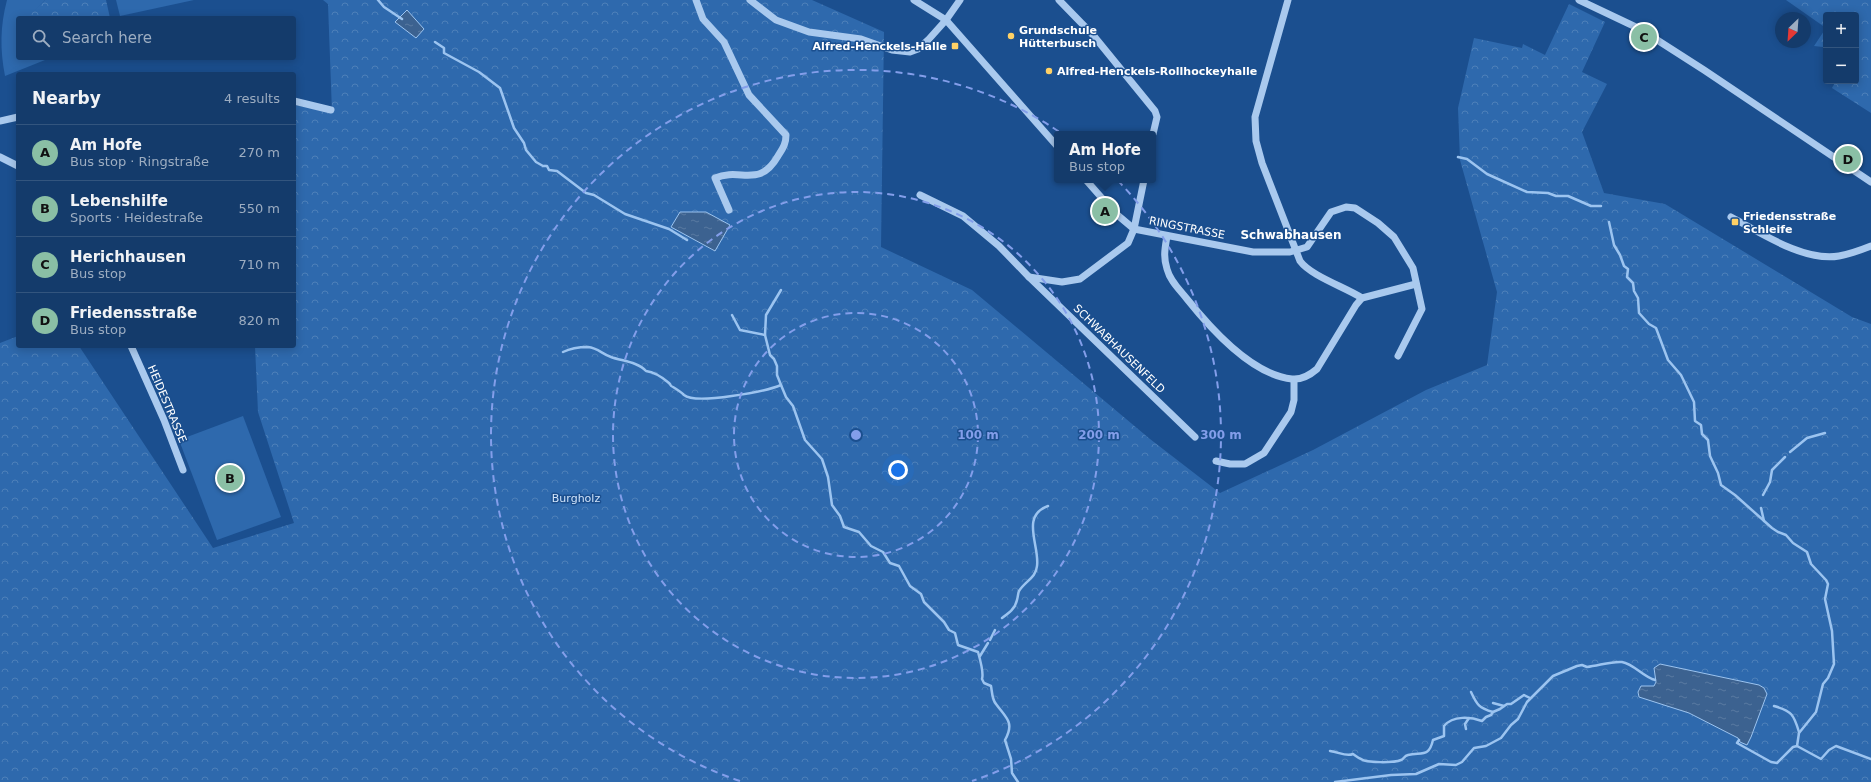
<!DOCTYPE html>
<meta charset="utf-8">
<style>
body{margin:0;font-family:"DejaVu Sans",sans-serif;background:#1d4271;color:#f1f3f6}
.controls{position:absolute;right:12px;top:12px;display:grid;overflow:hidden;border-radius:4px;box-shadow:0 2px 10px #0003}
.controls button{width:36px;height:36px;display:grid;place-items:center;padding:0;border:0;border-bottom:1px solid #33557e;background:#143b6b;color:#f1f3f6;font:20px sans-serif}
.compass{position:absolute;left:1775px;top:12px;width:36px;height:36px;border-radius:50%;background:#143b6b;box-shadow:0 2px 10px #0003;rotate:205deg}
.you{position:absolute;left:898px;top:470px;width:14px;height:14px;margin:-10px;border:3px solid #fff;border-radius:50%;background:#1a73e8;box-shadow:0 0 0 6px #1a73e833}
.badge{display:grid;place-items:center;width:26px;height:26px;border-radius:50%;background:#8abfa5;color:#111;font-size:13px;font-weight:700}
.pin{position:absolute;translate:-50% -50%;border:2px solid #fff;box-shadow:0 1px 4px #0006}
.popup{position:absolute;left:1054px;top:131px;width:102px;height:52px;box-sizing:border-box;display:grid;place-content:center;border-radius:4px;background:#143b6b;filter:drop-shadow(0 1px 3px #0005);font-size:13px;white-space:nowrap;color:#9dadc1}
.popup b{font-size:15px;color:#f1f3f6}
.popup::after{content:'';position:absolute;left:50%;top:100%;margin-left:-8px;border:8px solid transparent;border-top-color:#143b6b}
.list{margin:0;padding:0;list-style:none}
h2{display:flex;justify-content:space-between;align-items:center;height:52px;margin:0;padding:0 16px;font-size:17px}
h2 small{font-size:13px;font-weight:400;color:#9dadc1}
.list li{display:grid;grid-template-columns:26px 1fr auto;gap:12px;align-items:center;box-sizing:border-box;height:56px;padding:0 16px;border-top:1px solid #33557e}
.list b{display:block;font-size:15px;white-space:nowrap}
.list p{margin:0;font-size:13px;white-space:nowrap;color:#9dadc1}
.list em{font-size:13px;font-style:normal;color:#9dadc1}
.icon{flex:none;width:22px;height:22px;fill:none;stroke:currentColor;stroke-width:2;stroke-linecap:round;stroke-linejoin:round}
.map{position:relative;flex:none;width:1871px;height:782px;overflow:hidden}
.search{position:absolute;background:#143b6b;box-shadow:0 2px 10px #0003;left:16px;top:16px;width:280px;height:44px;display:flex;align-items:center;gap:10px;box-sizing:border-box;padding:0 14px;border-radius:4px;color:#9dadc1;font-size:15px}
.panel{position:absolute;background:#143b6b;box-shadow:0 2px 10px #0003;left:16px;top:72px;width:280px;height:276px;border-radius:4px}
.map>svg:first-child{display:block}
.grass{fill:#2e69ad}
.forest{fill:url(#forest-crowns);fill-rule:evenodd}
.water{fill:url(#water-ripples);stroke:#9cc4f0}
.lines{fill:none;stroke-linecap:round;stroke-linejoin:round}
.stream{stroke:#9cc4f0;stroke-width:2.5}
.minor{stroke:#a9c9ee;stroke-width:7}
.ring{fill:none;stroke:#839eea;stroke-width:2;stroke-dasharray:7 5}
.poi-dot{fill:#ffd166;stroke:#1b4f8f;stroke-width:1.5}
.labels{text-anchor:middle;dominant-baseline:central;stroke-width:3;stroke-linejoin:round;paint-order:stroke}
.poi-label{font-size:11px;font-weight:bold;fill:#fff;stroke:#1b4f8f;text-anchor:start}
.street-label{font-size:11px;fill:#fff;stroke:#1b4f8f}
.park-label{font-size:11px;fill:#cfe3fa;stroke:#1b4f8f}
.neighbourhood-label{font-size:12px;font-weight:bold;fill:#fff;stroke:#1b4f8f}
.centre{fill:#839eea;stroke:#1b4f8f;stroke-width:2}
.ring-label{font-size:12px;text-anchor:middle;font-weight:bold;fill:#839eea;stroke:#1b4f8f;stroke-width:3;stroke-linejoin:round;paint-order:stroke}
</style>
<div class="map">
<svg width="1871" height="782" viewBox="0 0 1871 782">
<defs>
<pattern id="forest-crowns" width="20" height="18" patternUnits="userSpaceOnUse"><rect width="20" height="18" fill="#2e69ad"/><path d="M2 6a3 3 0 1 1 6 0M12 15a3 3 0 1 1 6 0" fill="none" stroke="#4d80b9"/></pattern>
<pattern id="water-ripples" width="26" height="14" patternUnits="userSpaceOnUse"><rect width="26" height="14" fill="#3c6290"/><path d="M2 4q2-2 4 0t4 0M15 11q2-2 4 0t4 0" fill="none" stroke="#597aa1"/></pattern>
</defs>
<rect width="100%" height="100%" fill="#1b4f8f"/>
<g class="grass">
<path d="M7,0H45L31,14L33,18H18V58H50L5,76C0,50 0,26 7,0Z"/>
<path d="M116,0H194L120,16Z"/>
<path d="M243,416L281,517L217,540L179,440Z"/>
</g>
<g class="forest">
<path d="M45,0H106L110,18H33L30,14Z"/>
<path d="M323,0H812L884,32L881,247L972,290L1150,439L1220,493L1313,450L1426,390L1487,365L1497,292L1460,160L1458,108L1474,38L1522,48L1523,44L1545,55L1569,4L1605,22L1582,72L1607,84L1582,132L1604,193L1665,204L1852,317L1871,324V782H0V343L18,336V346H79L213,548L294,523L258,412L255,346H294V105L332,112L328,4ZM680,212H706L730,225L714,251L671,227ZM1660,664L1759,685L1762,707L1751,734L1740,742L1738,738L1689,713L1638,696L1639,689L1654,687Z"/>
<path d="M1786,0H1871V113L1832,88L1836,81H1856V15H1826V28Z"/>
<path d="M1826,28V49L1823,47L1814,46Z"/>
</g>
<g class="water">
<path d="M407,10L424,29L416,38L395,22Z"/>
<path d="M680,212H706L730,225L715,251L671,227Z"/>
<path d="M1660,664L1759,685L1764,688L1767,694L1751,737L1747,745L1740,742L1738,738L1689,713L1639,697L1638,692L1641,686H1654L1656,682L1654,668Z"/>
</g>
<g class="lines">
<g class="stream">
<path d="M378,0L384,7L402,19"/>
<path d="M435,42L444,48V53L479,72L500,88L514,128L524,143L526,150L536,162L543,166H547L549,170L557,171L586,193L594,195L625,214L669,229L687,240"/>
<path d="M1458,157L1467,159L1487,174L1527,192L1548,193L1556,196H1568L1591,206H1601"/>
<path d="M1609,222L1614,245L1620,255L1624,266L1628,269L1627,277L1633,283L1634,291L1638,298L1639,313L1649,324L1656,328L1668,360L1681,375L1694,402L1695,421L1701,425L1702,434L1708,440L1710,456L1718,473L1721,485L1735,495L1772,528L1778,532L1786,535L1793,543L1807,552L1811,564L1826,580L1828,584L1825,599L1832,631L1834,664L1828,678L1823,684L1816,712L1799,733L1797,746"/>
<path d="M732,315L740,330L765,335L770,355L774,359L777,366V375L781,385L786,397L793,406L805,440L822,459L828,477L832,505L840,516L844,527L859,532L871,546L883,552L890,563L899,566L910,586L921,594L924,602L944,622L949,630L955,633L958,645L978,652C980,659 984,673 982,679L984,683L991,686C992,691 992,700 996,704C1006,718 1015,722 1005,740L1011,759L1012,773L1018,782"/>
<path d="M765,335L766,315L781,290"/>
<path d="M563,352C571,348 579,347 588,347C598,348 602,354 611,357C622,361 638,362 646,371C655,372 662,377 669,383C672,386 669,385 673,387C678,390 681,392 684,395C696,405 767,391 781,385"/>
<path d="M1790,452L1807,438L1825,433"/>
<path d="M1763,495L1770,482L1772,470L1785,457"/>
<path d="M1761,508L1764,521"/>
<path d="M1002,618C1009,613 1015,609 1017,600C1018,597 1018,593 1019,591C1025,581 1036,578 1037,566C1040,546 1020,516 1048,506"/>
<path d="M990,640L995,630"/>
<path d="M980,656L988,643"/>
<path d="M1471,692C1477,705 1479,708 1493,712"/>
<path d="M1493,703L1504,706"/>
<path d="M1774,706C1792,711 1794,715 1799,732"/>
<path d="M1466,729L1465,724L1469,718"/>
<path d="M1739,740L1737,743L1771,762L1777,763L1793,747L1797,746L1821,759L1829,750L1836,746L1871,759"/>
<path d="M1330,751C1339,752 1346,757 1353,754C1356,756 1358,758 1361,759C1366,763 1394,763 1401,760C1404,759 1404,756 1408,755C1423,752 1429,757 1433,740L1444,736V726C1453,715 1471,717 1482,721L1486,717L1491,715L1493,712L1500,709L1507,704H1511L1524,695L1530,698"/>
<path d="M1335,782L1391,775L1416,774L1439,764L1456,765L1462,762L1474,748L1486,746L1501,738L1511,725L1518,719L1527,702L1553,676L1577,666L1582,665L1587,667C1598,666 1611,661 1622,662C1634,664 1643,677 1655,680"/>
</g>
<g class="minor">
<path d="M696,0L703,19L724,42L749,95L786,135C786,144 783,148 778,156C759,189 741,167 715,178L729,210"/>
<path d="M750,0L776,20L809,32L861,39L892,50L910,52L918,49L929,39L946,20L960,0"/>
<path d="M914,0L946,20L1057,146"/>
<path d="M1059,0L1093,35L1155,111L1157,117L1153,134"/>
<path d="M1288,0L1255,117L1256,141L1262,163L1300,261C1311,276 1345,287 1362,298"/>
<path d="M1579,0L1640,29L1704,70L1871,182"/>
<path d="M294,101L331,110"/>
<path d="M0,121L18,117"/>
<path d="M0,157L18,166"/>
<path d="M1086,180L1115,213L1134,229L1253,252H1290L1307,247L1331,212L1346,207L1355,208L1378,223L1394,237L1413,268L1422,309L1398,356"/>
<path d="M920,195L963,216L999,246L1029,277L1062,282L1080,279L1128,243L1134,229L1144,180"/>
<path d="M1731,217C1761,233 1804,262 1839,256C1850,254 1861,250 1871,246"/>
<path d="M1167,236C1165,248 1163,257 1167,269C1170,281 1180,290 1187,299C1211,329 1252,375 1292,379C1302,380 1310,375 1317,369L1356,305L1362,298L1416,284"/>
<path d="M1029,277L1195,437"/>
<path d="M131,346L164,420L183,470"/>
<path d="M1216,461L1230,464H1245L1264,453L1291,412L1294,400V380"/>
</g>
</g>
<g class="ring">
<circle cx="856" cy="435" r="122"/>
<circle cx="856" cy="435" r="243"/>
<path d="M740 781A365 365 0 1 1 972 781"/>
</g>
<g class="poi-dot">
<circle cx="1011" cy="36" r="4"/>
<rect x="951" y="42" width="8" height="8" rx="2"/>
<circle cx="1049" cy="71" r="4"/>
<rect x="1731" y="218" width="8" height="8" rx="2"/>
</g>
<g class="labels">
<g class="poi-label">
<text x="1019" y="30">Grundschule<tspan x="1019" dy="13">Hütterbusch</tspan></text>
<text x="947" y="46" text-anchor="end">Alfred-Henckels-Halle</text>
<text x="1057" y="71">Alfred-Henckels-Rollhockeyhalle</text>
<text x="1743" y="216">Friedensstraße<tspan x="1743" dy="13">Schleife</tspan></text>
</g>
<g class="street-label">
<text transform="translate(1187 228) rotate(11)">RINGSTRASSE</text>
<text transform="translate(1119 349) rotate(44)">SCHWABHAUSENFELD</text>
<text transform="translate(167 404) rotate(67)">HEIDESTRASSE</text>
</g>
<g class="park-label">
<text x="576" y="498">Burgholz</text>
</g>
<g class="neighbourhood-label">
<text x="1291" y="235">Schwabhausen</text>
</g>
</g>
<circle cx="856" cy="435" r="6" class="centre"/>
<g class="ring-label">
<text x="978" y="439">100 m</text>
<text x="1099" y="439">200 m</text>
<text x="1221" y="439">300 m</text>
</g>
</svg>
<div class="controls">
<button>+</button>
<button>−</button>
</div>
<svg class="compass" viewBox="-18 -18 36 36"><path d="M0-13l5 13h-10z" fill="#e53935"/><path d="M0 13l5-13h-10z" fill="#9dadc1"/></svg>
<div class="you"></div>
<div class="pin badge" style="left:1105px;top:211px">A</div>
<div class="popup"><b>Am Hofe</b>Bus stop</div>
<div class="pin badge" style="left:230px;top:478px">B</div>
<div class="pin badge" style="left:1644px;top:37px">C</div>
<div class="pin badge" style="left:1848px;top:159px">D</div>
<div class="search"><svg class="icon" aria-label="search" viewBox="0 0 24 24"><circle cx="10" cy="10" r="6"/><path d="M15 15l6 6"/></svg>Search here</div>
<section class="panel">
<h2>Nearby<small>4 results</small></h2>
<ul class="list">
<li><span class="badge">A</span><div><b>Am Hofe</b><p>Bus stop · Ringstraße</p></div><em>270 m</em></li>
<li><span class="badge">B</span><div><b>Lebenshilfe</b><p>Sports · Heidestraße</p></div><em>550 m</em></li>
<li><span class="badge">C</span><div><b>Herichhausen</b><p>Bus stop</p></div><em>710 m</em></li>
<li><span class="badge">D</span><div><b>Friedensstraße</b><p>Bus stop</p></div><em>820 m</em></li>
</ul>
</section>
</div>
